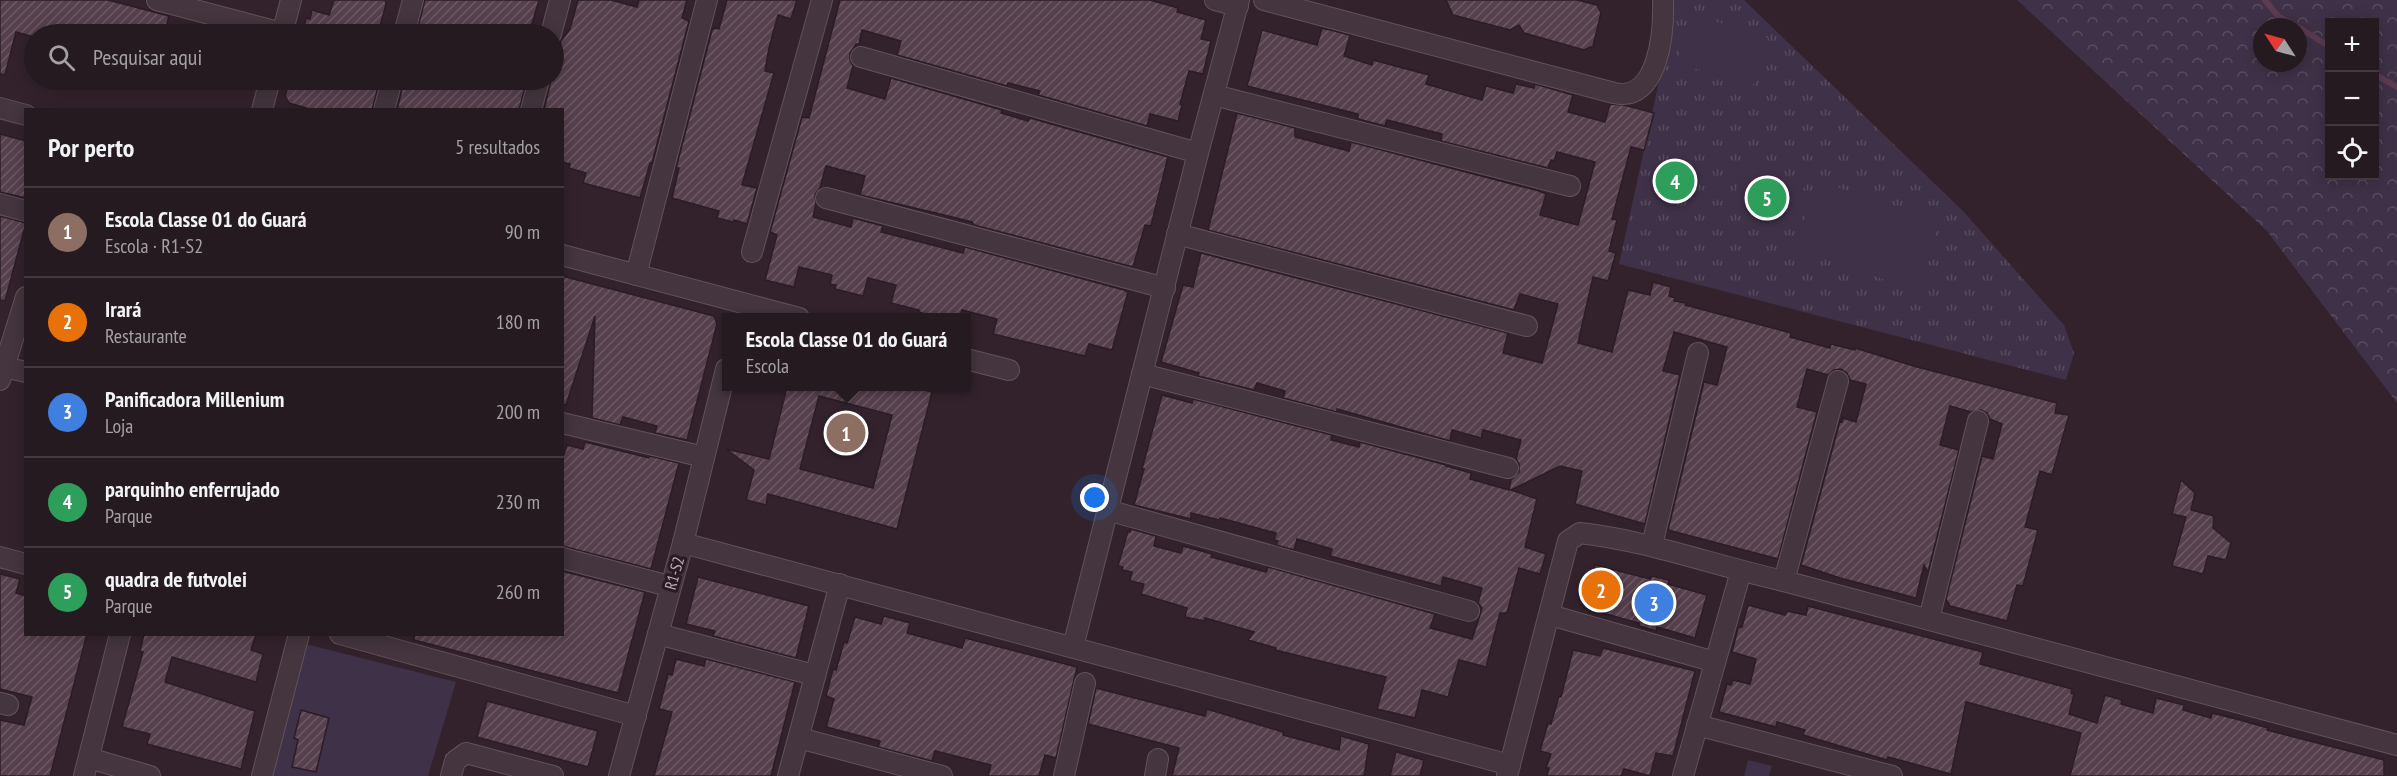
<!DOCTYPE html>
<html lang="pt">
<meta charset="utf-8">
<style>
body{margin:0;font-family:"PT Sans Narrow",sans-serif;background:#32272e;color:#f1f3f6}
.controls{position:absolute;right:18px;top:18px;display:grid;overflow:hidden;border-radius:0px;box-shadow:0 3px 15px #0003}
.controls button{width:54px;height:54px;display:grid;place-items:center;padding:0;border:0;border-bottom:2px solid #42383f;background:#261a21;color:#f1f3f6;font:30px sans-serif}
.compass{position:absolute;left:2253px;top:18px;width:54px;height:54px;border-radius:50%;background:#261a21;box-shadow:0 3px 15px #0003;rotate:306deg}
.you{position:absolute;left:1095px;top:498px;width:21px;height:21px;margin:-15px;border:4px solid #fff;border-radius:50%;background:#1a73e8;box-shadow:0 0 0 9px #1a73e833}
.badge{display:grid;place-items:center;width:39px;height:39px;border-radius:50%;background:#ea8bbf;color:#fff;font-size:20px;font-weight:700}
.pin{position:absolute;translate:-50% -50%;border:3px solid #fff;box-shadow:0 2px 6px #0006}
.popup{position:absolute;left:722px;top:313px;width:249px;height:78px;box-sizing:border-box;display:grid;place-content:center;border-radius:0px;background:#261a21;filter:drop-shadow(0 2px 4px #0005);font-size:20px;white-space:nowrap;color:#a4a1a5}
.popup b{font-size:22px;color:#f1f3f6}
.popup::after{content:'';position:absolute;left:50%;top:100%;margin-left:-12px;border:12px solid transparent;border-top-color:#261a21}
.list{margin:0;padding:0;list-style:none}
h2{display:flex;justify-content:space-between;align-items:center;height:78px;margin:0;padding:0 24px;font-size:26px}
h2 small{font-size:20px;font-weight:400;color:#a4a1a5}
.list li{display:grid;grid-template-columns:39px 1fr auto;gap:18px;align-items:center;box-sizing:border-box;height:90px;padding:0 24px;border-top:2px solid #42383f}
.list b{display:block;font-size:22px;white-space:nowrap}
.list p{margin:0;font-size:20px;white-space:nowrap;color:#a4a1a5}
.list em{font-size:20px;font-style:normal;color:#a4a1a5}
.icon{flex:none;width:33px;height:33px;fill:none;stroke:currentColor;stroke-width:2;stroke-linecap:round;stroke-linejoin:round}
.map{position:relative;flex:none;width:2397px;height:776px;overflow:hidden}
.search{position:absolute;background:#261a21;box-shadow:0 3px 15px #0003;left:24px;top:24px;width:540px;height:66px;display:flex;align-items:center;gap:15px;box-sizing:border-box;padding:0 21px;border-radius:33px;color:#a4a1a5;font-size:22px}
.panel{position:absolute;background:#261a21;box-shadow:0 3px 15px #0003;left:24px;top:108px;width:540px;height:528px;border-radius:0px}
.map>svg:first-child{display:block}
.grass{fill:url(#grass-tufts)}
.forest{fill:url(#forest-crowns);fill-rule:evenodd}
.green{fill:#3f3147}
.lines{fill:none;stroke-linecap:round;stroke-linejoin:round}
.stream{stroke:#5d3b50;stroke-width:6}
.building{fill:url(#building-hatch);stroke:#2b1c25;stroke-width:1.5;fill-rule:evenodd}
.minor-casing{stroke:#62525c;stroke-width:22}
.minor{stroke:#44353e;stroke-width:20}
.labels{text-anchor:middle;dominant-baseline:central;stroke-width:6;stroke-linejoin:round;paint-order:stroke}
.street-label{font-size:16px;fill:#c1afb9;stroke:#291a23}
</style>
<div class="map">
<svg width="2397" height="776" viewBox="0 0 2397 776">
<defs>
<pattern id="grass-tufts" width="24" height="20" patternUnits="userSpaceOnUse" patternTransform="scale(1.5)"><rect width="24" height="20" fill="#3f3147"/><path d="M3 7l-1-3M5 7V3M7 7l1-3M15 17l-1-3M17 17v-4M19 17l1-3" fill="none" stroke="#594c5f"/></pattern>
<pattern id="forest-crowns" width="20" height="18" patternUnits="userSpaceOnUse" patternTransform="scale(1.5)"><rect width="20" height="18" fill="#3f3147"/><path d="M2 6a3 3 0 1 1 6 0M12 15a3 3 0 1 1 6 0" fill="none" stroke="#594c5f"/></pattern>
<pattern id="building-hatch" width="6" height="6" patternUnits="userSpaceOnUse" patternTransform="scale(1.5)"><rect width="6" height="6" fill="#56404d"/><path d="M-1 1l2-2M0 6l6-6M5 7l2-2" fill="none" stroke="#6c5965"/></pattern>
</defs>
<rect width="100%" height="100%" fill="#33222c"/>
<path class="grass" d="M1664,0H1744L1963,211L2064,325L2074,353L2066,380L1619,264L1665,54Z"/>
<path class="forest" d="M2017,0H2397V403L2267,231ZM2330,22H2374V176H2330ZM2262,27H2298V63H2262Z"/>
<g class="green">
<path d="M1691,14L1768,38L1753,86L1677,63Z"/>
<path d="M1659,161L1699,172L1692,202L1650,189Z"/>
<path d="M1746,165L1805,183L1791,228L1731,208Z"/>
<path d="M1817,180L1939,222L1917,291L1795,248Z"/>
<path d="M306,644L456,682L428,776H272Z"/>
<path d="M1748,760L1772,766L1769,776H1744Z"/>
</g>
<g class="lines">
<g class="stream">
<path d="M2265,0L2278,16L2297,27"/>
<path d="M2298,27L2330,47"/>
<path d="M2374,74L2397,87"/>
</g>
</g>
<g class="building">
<path d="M0,0H108L169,16L164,34H34V37L16,32L5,75L0,74Z"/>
<path d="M334,0H385L386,4L378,34H302L306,18L310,19L312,10L329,15Z"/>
<path d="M425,0H539L529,34H416Z"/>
<path d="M578,0H611L637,7L639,0H687L682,18L689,21L652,163H650L640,198L583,183L586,173L569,168L570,164L562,162V110H544L551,80H554V69L561,41L570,29Z"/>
<path d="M727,0H797L791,19L778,15L769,48L765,71L774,73L742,185L757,188L747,224L734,220L733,222L717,218L719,211L672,198L679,168H676L712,30L714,28L719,29Z"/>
<path d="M840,0H1150L1178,8L1177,12L1206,20L1201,39L1211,41L1203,74L1189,71L1180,104L1182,105L1178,121L1150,114L1147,126L1038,95L1040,91L1008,83L1007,86L897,55L901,41L862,30L859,44H856L850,53V60L853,66L847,88L885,99L891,78L1002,110L1001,113L1028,121L1030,118L1168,157L1151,226L1145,225L1133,267L974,225L972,222L944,215L860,195L865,176L826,166L820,188L815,194L816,203L813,217L851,227L853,218L883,226L881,232L936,246L963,253L965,247L1124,290L1128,292L1112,350L1089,344L1085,356L993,334L997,319L962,310L960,318H938L919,312V310L891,303L896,285L868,278L863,296L835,289L836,285L830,284L832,275L799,267L794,287L765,280L777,235L770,232L802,117L809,118Z"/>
<path d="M1446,0H1577L1597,5L1601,13L1593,46L1584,50L1524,33L1519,25L1510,30L1453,15Z"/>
<path d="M1322,28L1350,35L1344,56L1372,65L1373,60L1429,75L1426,84L1482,100L1486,86L1513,93L1516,84L1534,88L1535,84L1573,95L1568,112L1605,122L1610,104L1624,105L1654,113L1644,150L1631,147L1612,219L1617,220L1609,251L1616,253L1608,281L1593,277L1578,343L1612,352L1628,290L1650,295L1653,282L1671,287L1669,296L1675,298L1674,301L1686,303L1685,305L1791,333L1790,337L1830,348L1831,344L1855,350V348L1917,367L2057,403L2055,413L2069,415L2052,475L2040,471L2025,527L2038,530L2023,586L2017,585L2007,621L1950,606L1946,599L1982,456L1993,459L2002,424L1990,419L1987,413L1981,410L1971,412L1950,406L1940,445L1959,450L1928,572L1924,565L1916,598L1840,578L1801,565L1840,421L1842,422L1843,418L1856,422L1866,384L1850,380L1847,373L1841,369L1834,370L1828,375L1807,369L1797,407L1817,412L1778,559L1668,530L1704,382L1717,385L1727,347L1674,332L1663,371L1680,375L1645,524L1575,504L1582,471L1560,466L1511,490L1537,499L1525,547L1546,554L1540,574L1519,568L1507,613H1500L1486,667L1459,660L1448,697L1422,690L1415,718L1377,709L1386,677L1275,650L1276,648L1248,640L1254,632L1205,618L1204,621L1185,617L1187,608L1141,594L1144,584L1130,581L1132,572L1122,570L1123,567L1118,566L1128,531L1130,532L1131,529L1156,536L1154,546L1181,553L1183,546L1212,554L1211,557L1266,572L1268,567L1435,614L1430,628L1472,639L1480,615L1482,608L1478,603L1482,588L1443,577L1441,586L1330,556L1332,549L1297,539L1294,550L1276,545L1278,541L1274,540L1276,533L1220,518L1219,520L1191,513V519L1134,505L1144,469H1142L1162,395L1192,403L1193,399L1332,435L1331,440L1359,447L1360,442L1446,465V466L1471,473L1470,479L1509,490L1511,480L1519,472V464L1516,459L1521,440L1483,430L1481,438L1452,430L1450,441L1337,409V412L1283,398L1285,391L1257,383L1254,390L1198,376L1199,373L1161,362L1183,285L1193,287L1201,253L1508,333L1503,353L1542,363L1558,304L1520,294L1514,310L1208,230L1237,113L1295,128V137L1349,151L1351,142L1539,191L1546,194L1540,215L1578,225L1595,162L1557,152L1554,161L1551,160L1548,168L1441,141L1442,134L1387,120L1385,126L1358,119V114L1247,86L1262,30L1317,45Z"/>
<path d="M290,80H368L367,84L378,87L372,110H313L289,103L285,96Z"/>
<path d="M404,80H527L519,110H397Z"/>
<path d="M0,134L26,141V198L0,192Z"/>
<path d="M0,216L26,223L5,301L0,300Z"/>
<path d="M562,276L714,316L717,324L687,440L655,433L657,426L623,417L620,425L592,418L595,316L566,405L562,404Z"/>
<path d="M787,387H912L932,392L897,529L768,494L766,505L746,500L754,470L726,449L769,459ZM819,396L892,415L873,488L800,469Z"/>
<path d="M585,442L649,458L650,456L679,463L651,569L562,546V460L567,445L583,449Z"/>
<path d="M2181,480L2195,493L2191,510L2214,516L2213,528L2231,543L2226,560L2208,556L2203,574L2172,566L2186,517L2172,514Z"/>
<path d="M1595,565L1650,579L1652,576L1669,580L1668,584L1707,595L1695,638L1657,627L1656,631L1639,626V623L1584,608Z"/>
<path d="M562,571L645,592L618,693L414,640L415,634H562Z"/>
<path d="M0,574L20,579L16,593L26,596V634H87L50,776H0V720L24,725L32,697L0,689Z"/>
<path d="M698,577L809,606L796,658L713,636L715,631L686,624Z"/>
<path d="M1748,605L1785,615L1787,611L1806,615L1808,606L1983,652L1980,664L2072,689L2071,693L2074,694L2069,714L2097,723L2105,695L2122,700L2121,704L2153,713L2156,698L2184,705L2183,710L2211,718L2212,713L2240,720L2268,728L2267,730L2384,760V776H2070L2081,733L1966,702L1951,774L1888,757L1887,760L1803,735L1805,730L1777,722L1776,727L1719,712L1727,684L1731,685L1733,680L1750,684L1756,659L1732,652L1738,628L1742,627Z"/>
<path d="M884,616L910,623L907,633L962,648L965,638L1077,667L1056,758L1045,755L1039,776H988L991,765L935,751L932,761L878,747L880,741L826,727L834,699L826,696L833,669L836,670L844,642L847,643L855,617L881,624Z"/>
<path d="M144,634H256L251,650L263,654L256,682L172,657L165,682L255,711L241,769L147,744L150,734L122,727L143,652L140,651Z"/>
<path d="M1603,648L1695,671L1673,756L1656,753L1650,776L1624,769L1621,776H1547L1549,768H1546L1551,754L1540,751L1548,723L1551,724L1559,696L1561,697L1573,650L1600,656Z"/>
<path d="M676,659L704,666L706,659L795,682L771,776H654L672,712L659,709L668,674L672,675Z"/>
<path d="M1096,688L1205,716L1207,709L1283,732V735L1339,750L1341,736L1369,744L1364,776H1172L1179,748L1088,724Z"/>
<path d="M487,701L598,731L588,767L477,737Z"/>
<path d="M301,710L329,718L316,772L292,767L298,740L294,738Z"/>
<path d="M1396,752L1424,760L1420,776H1390Z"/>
</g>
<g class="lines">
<g class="minor-casing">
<g id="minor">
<path d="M157,0L282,33"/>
<path d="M1215,0L1238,6"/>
<path d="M1264,0L1614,93C1659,103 1664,31 1663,0"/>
<path d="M282,34L291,0"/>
<path d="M404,34L413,0"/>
<path d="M551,34L560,0"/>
<path d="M861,57L1198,153"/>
<path d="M1214,95L1570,186"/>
<path d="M0,108L26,115"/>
<path d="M262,110L270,80"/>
<path d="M384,110L392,80"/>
<path d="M531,110L539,80"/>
<path d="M826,198L1165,288"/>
<path d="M0,204L26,211"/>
<path d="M1177,234L1527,326"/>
<path d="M752,252L822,0"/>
<path d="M562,255L799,318"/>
<path d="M636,275L707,0"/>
<path d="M966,359L1009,370"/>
<path d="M4,367L26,372"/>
<path d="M1142,374L1508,468"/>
<path d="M0,380L26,297"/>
<path d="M562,423L704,457"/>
<path d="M1107,510L1469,611"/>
<path d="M683,543L1510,765"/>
<path d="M1652,545L1698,353"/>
<path d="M0,557L26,564"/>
<path d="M562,558L669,586"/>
<path d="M1784,581L1838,381"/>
<path d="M1550,615L1715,662"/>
<path d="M1929,619L1978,421"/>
<path d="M340,634L636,716"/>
<path d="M658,634L814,675"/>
<path d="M1073,647L1198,153L1239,0"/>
<path d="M0,703L8,705"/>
<path d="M1697,725L1892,776"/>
<path d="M799,738L942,776"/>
<path d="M89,758L150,776"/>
<path d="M84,776L120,634"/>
<path d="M262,776L299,634"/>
<path d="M451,776L455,761L466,753L553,776"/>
<path d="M619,776L683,543L726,369"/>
<path d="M788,776L840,584"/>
<path d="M1064,776L1085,683"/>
<path d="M1155,776L1158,759"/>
<path d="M1507,776L1568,541L1580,533C1650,541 1715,566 1784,581L2397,745"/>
<path d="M1683,776L1741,571"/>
</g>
</g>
<use href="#minor" class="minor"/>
</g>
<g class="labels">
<g class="street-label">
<text transform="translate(674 573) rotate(-74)">R1-S2</text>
</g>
</g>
</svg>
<div class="controls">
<button>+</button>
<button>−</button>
<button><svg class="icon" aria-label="locate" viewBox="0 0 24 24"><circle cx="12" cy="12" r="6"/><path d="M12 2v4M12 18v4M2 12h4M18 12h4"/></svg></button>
</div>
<svg class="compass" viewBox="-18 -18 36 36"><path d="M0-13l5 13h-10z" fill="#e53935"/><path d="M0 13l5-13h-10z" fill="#a4a1a5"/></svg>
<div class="you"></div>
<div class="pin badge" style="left:846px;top:433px;background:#8d6e63">1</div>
<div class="popup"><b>Escola Classe 01 do Guará</b>Escola</div>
<div class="pin badge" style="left:1601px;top:590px;background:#e8710a">2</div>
<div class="pin badge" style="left:1654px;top:603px;background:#3f7fe0">3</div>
<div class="pin badge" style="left:1675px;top:181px;background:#2e9e5b">4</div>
<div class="pin badge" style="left:1767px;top:198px;background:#2e9e5b">5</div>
<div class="search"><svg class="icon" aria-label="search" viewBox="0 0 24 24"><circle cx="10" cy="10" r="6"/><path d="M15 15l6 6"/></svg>Pesquisar aqui</div>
<section class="panel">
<h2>Por perto<small>5 resultados</small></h2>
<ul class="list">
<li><span class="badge" style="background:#8d6e63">1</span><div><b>Escola Classe 01 do Guará</b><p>Escola · R1-S2</p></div><em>90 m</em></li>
<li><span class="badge" style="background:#e8710a">2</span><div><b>Irará</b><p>Restaurante</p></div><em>180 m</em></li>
<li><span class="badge" style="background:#3f7fe0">3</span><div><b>Panificadora Millenium</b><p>Loja</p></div><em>200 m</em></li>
<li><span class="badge" style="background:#2e9e5b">4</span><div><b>parquinho enferrujado</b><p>Parque</p></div><em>230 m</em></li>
<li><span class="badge" style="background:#2e9e5b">5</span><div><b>quadra de futvolei</b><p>Parque</p></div><em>260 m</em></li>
</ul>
</section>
</div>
